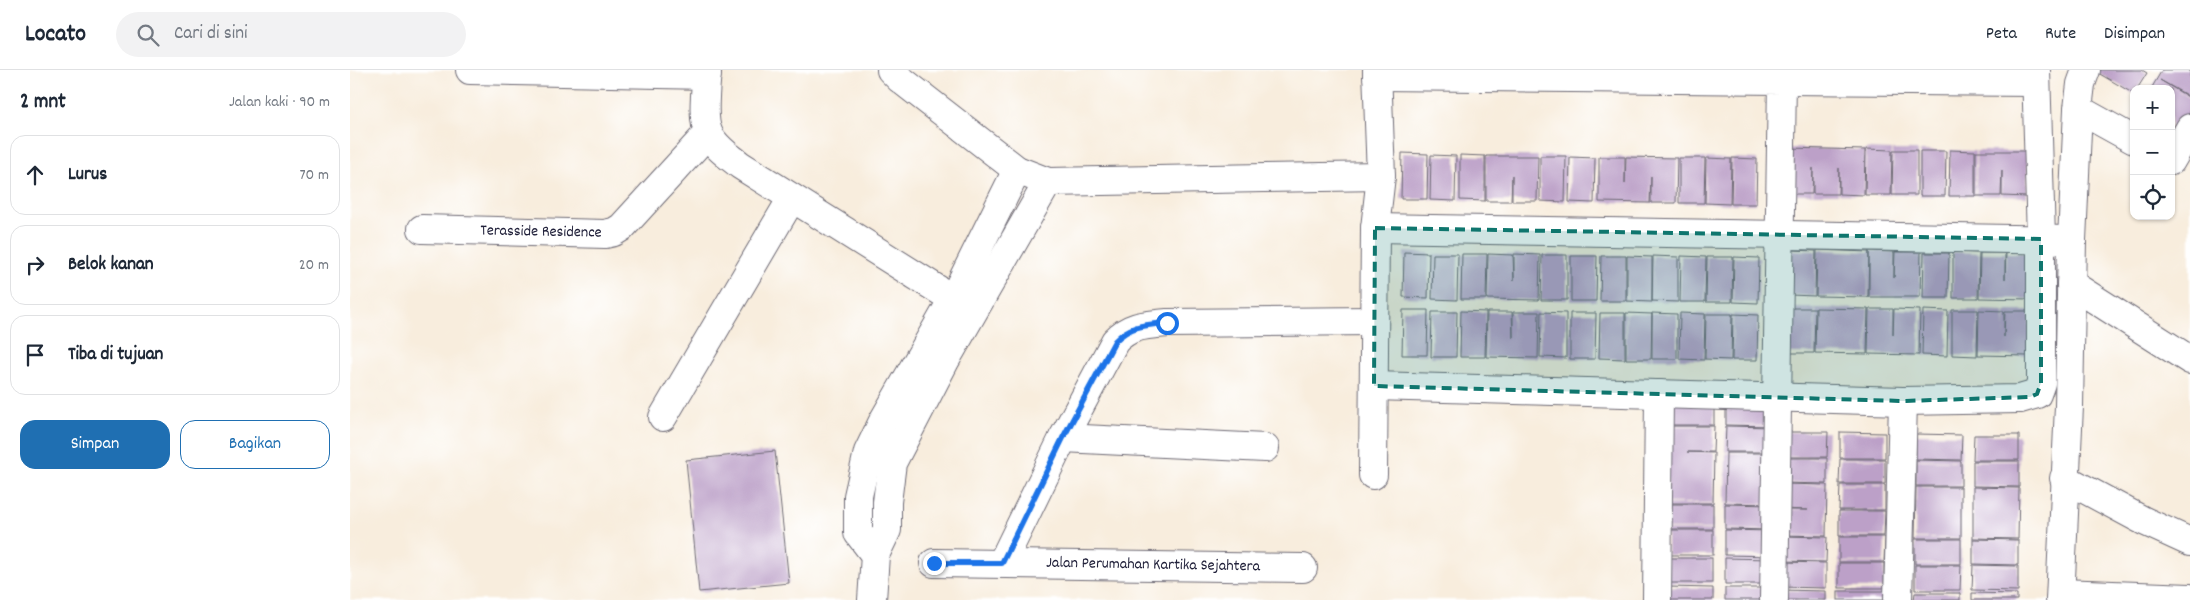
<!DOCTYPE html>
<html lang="id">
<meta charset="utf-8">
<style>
body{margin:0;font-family:Dekko,sans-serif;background:#f2f2f3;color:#1f2937}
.controls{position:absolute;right:15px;top:15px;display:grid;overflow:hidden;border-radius:10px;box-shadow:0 1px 4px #0004}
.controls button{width:45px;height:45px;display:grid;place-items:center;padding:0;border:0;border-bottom:1px solid #e0e1e3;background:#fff;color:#1f2937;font:25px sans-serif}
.stop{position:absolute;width:15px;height:15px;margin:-11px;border:4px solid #1a73e8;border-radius:50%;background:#fff}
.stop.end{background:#1a73e8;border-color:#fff;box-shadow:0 1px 5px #0008}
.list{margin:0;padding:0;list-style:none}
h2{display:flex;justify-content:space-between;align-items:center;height:65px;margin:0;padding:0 20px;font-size:21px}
h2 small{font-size:16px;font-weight:400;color:#747a83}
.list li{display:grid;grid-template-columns:32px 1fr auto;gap:15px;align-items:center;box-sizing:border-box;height:80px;margin:0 10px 10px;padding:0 10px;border:1px solid #e0e1e3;border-radius:15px}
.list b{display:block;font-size:19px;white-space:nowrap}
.list em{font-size:16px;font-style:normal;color:#747a83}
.actions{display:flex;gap:10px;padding:15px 20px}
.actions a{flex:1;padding:11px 0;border:1px solid #1f6fb2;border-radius:15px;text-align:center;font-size:18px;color:#1f6fb2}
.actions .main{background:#1f6fb2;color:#fff}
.icon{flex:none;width:28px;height:28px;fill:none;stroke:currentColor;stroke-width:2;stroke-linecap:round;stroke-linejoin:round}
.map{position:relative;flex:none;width:1840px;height:530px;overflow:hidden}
header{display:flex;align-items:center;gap:30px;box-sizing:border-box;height:70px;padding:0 25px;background:#fff;border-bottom:1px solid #e0e1e3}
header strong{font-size:24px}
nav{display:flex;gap:28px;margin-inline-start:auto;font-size:18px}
.search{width:350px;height:45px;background:#f2f2f3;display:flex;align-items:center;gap:12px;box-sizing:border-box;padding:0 18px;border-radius:28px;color:#747a83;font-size:19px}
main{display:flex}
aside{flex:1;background:#fff}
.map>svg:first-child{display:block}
.building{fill:#bca0c8}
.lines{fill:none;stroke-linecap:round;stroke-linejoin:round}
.minor-casing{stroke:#6d6974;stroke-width:30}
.minor{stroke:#fff;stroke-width:28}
.route{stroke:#1a73e8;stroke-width:6}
.marked{fill:#0f766e;fill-opacity:0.2;stroke:#0f766e;stroke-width:4;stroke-dasharray:10 6;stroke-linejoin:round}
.labels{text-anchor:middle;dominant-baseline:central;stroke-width:5;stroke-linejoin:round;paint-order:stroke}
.street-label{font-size:16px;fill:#22223b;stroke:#fff}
</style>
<header>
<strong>Locato</strong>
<div class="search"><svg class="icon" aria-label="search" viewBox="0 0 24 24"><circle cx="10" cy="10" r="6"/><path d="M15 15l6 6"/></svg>Cari di sini</div>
<nav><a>Peta</a><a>Rute</a><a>Disimpan</a></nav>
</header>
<main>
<aside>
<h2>2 mnt<small>Jalan kaki · 90 m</small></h2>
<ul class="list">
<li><svg class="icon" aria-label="ahead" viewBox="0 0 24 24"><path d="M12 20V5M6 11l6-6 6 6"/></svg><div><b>Lurus</b></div><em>70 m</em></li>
<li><svg class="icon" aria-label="right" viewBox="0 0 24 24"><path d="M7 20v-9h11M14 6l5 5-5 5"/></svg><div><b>Belok kanan</b></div><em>20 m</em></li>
<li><svg class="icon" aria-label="arrive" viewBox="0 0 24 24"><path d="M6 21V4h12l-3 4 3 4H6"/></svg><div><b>Tiba di tujuan</b></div></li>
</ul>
<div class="actions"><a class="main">Simpan</a><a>Bagikan</a></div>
</aside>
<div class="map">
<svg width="1840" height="530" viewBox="0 0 1840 530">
<rect width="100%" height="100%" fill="#fff"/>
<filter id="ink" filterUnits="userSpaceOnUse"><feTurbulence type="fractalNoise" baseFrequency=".02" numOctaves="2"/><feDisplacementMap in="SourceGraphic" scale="10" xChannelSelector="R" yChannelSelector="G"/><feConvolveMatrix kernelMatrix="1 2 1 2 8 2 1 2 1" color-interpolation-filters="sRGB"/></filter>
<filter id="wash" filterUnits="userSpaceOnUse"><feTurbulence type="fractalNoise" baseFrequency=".0096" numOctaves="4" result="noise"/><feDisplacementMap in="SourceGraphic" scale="20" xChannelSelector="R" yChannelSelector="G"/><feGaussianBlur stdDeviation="1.12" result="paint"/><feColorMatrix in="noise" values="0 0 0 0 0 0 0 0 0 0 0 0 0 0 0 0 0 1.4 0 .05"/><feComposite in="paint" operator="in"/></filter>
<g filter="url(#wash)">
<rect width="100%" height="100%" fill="#f8eddd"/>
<g id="blocks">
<g class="building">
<path d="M1743,0H1792L1797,3L1787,19H1784V24Z"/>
<path d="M1812,0H1840V27L1810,10L1840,28V42L1821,74V19H1801Z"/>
<path d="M1438,78L1515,80L1514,125L1489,124V98L1488,124H1463V98L1462,124H1437Z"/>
<path d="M1516,79L1542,80L1541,125H1515Z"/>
<path d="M1543,80H1567V125H1542Z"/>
<path d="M1600,80L1625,81V126H1599Z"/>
<path d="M1570,81H1596L1595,126H1570Z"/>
<path d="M1626,81H1678L1677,127L1652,126V100L1651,126H1626Z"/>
<path d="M1052,83L1078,84L1077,129H1051Z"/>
<path d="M1081,85L1106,86L1105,131L1080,130Z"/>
<path d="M1110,85L1135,86V131L1110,130Z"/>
<path d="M1136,86H1188L1187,131H1162V105L1161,131H1136Z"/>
<path d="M1190,86H1216L1215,132L1190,131Z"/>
<path d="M1220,87L1245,88L1244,133L1219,132Z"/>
<path d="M1249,87H1275V114L1276,87L1327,88L1326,133H1301V106L1300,133L1249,132Z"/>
<path d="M1329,88H1355L1354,133H1329Z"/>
<path d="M1356,88L1381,89L1380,134L1355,133Z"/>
<path d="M1382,88L1407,89L1406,134H1381Z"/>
<path d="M1441,180L1466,181L1465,226L1440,225Z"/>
<path d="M1467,180L1519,182L1518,227L1466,226Z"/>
<path d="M1519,181L1544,182V208L1545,182H1571L1570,227H1519Z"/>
<path d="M1054,182L1079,183L1078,228L1053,227Z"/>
<path d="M1603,182L1629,183L1628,228H1603Z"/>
<path d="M1574,183H1599L1598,228H1573Z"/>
<path d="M1630,183H1655V209L1656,183H1681L1680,229L1629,228Z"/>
<path d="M1083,184H1108L1107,230L1082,229Z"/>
<path d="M1112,184H1137L1136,229H1111Z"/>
<path d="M1138,184L1163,185L1164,211V184L1190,185L1189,230L1137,229Z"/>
<path d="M1192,185H1217V230H1191Z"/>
<path d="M1221,186H1247L1246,231H1221Z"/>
<path d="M1251,186H1276V231H1250Z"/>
<path d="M1277,186L1302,187V232L1277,231Z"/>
<path d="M1303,186L1328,187V232L1302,231Z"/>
<path d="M1331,186L1356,187L1355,232H1330Z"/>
<path d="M1357,187H1383L1382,232H1356Z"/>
<path d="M1384,187L1409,188L1408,233L1383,232Z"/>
<path d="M1440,238H1465L1464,283H1439Z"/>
<path d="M1466,238L1518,239L1517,284L1465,283Z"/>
<path d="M1519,239H1543V265L1544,239L1570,240L1569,285L1518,284Z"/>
<path d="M1053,240H1078L1077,285H1052Z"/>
<path d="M1573,240L1598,241L1597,286L1572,285Z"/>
<path d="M1602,240H1628L1627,286L1602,285Z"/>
<path d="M1629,240L1654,241V267L1655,241H1680L1679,286L1628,285Z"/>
<path d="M1111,241L1136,242L1135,287H1110Z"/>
<path d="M1082,242H1107L1106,287H1081Z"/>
<path d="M1137,242H1162L1163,268V242H1189L1188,288L1136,287Z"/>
<path d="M1191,242L1216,243V288L1190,287Z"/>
<path d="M1220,243H1246L1245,289H1220Z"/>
<path d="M1250,243H1275V289L1249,288Z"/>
<path d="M1276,243L1302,244L1301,289H1276Z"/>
<path d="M1302,243L1327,244V289H1302Z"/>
<path d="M1330,243L1355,244L1354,290L1329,289Z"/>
<path d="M1356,244H1382L1381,290L1355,289Z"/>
<path d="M1383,244L1408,245L1407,290H1382Z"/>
<path d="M1319,330H1364V355H1318Z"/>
<path d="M1376,330L1422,331V356L1376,355Z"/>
<path d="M1318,356H1364L1363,382H1337L1364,383L1363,433H1317Z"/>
<path d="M1376,356L1422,357L1421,382H1375Z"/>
<path d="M1432,362H1478L1477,387H1432Z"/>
<path d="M1490,362L1535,363V388H1490Z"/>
<path d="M1566,364L1612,365L1611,390L1566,389Z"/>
<path d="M1624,365H1669V390H1623Z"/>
<path d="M425,381L439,513L349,522L336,390Z"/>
<path d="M1376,383H1421V434L1375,433Z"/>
<path d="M1432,388H1477V414L1432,413Z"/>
<path d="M1490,389H1535V414H1489Z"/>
<path d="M1566,390L1611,391V416H1566Z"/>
<path d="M1623,391H1669V417L1623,416Z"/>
<path d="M1432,414L1477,415L1476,466L1431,465V440H1458L1431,439Z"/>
<path d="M1490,415H1535V440H1489Z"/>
<path d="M1566,417H1611V468H1565Z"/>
<path d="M1623,417L1669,418L1668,469L1623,468Z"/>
<path d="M1318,434H1363V459H1317Z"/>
<path d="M1375,434L1421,435V460L1375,459Z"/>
<path d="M1489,441H1535L1534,466H1489Z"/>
<rect x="1317" y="460" width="46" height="25"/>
<path d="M1375,460L1421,461V486L1375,485Z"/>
<path d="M1431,466L1477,467L1476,492L1431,491Z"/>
<path d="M1489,467H1535L1534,492H1489Z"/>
<rect x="1565" y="469" width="46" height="25"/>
<path d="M1623,469L1668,470V495L1623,494Z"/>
<rect x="1317" y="488" width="45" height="25"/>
<path d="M1375,488L1420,489V514H1375Z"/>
<path d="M1431,492L1476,493V518L1431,517Z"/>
<rect x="1489" y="493" width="45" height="25"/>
<path d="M1565,495H1611L1610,520H1565Z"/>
<path d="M1623,495L1668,496V521L1622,520Z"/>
<path d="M1317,517L1363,518V530H1317Z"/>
<path d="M1375,518H1421L1420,530H1375Z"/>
<path d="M1430,520L1476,521V530H1430Z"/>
<rect x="1488" y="521" width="46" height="9"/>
<path d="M1565,523H1610V530H1564Z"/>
<path d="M1622,523L1667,524V530H1622Z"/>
</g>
</g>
</g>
<g filter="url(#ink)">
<use href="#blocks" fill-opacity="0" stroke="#6d6974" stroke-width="1"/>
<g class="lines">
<g class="minor-casing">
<g id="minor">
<path d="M120,0L357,5"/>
<path d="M357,0C356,17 351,49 359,64C365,77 379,86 390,95L603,229"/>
<path d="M541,0L550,9L667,100L698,112L1031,106"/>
<path d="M1027,6L1432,10L1424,530"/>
<path d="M1432,10L1686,12"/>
<path d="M1728,39L1784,70"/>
<path d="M1821,91L1840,58"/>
<path d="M1025,158L1722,170"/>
<path d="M72,159L255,164L264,162L272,157L358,63"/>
<path d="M1721,214L1840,290"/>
<path d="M1024,316L1553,331L1670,329L1687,324L1691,313V169L1686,0"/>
<path d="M313,347L442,128"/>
<path d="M713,368L915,378"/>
<path d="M1023,405L1025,158L1031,106L1027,0"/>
<path d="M1714,408L1794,451L1840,472"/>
<path d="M525,485L508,463V426L518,382L533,351L603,229L667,100"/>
<path d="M584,493L953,498"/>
<path d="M652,493L713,368L765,271C780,255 795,255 817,253L1024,251"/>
<path d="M1711,523L1840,528"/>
<path d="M522,530L525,485L537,460V432L542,393L595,291L698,112"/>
<path d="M1307,530L1309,324"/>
<path d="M1548,530L1553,331"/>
<path d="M1710,530L1719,336L1722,170L1728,39L1731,14L1736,0"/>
</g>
</g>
<use href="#minor" class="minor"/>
</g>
</g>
<g class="lines" filter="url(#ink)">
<path class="route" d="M584,493H652L713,368L765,271C780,255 795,255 817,253"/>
</g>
<path class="marked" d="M1025,158L1691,169V313L1687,324L1680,327L1553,331L1024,316Z"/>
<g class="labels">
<g class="street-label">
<text transform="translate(191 162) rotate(1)">Terasside Residence</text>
<text transform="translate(803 495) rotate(1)">Jalan Perumahan Kartika Sejahtera</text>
</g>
</g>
</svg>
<div class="controls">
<button>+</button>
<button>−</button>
<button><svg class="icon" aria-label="locate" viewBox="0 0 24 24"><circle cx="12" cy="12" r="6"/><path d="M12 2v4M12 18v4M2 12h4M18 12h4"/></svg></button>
</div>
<div class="stop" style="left:817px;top:253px"></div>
<div class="stop end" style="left:584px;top:493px"></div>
</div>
</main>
